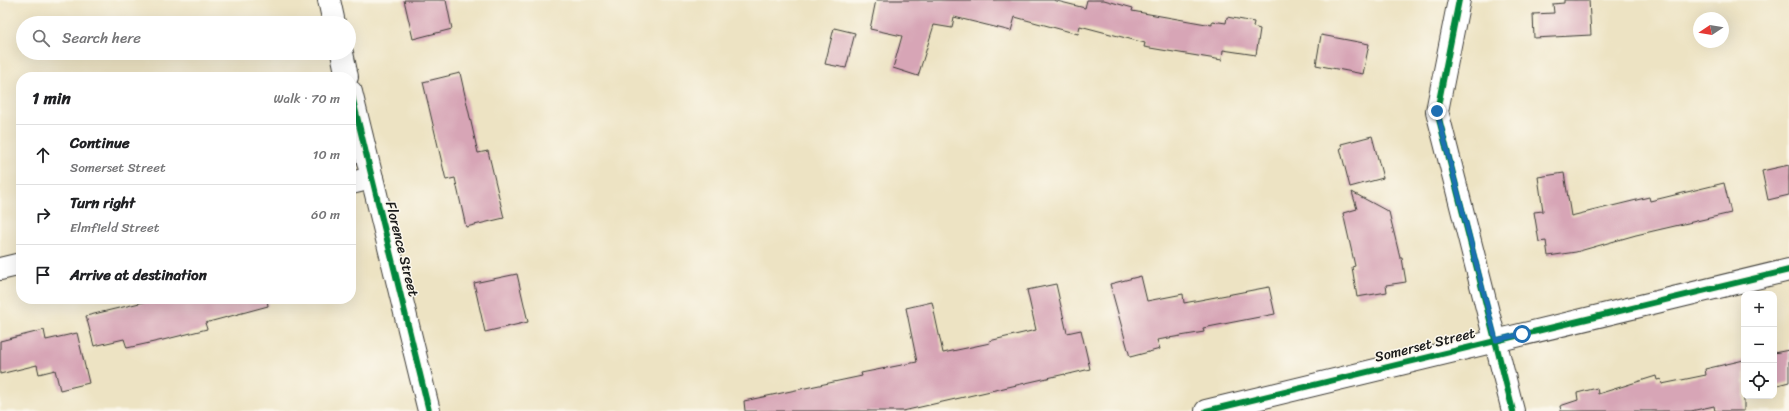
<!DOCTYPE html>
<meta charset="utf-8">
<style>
body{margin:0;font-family:Sriracha,sans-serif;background:#f2f2f2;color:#202124}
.controls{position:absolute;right:12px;bottom:12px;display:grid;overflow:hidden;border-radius:8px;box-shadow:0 4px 16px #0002}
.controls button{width:36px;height:36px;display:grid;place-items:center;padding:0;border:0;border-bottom:1px solid #e0e0e0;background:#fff;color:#202124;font:20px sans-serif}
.compass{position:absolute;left:1693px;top:12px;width:36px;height:36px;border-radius:50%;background:#fff;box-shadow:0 4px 16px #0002;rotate:258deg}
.stop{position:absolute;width:12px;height:12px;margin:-9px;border:3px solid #1f6fb2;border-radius:50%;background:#fff}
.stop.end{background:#1f6fb2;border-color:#fff;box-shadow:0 1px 4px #0008}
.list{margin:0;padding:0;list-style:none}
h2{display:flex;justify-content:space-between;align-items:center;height:52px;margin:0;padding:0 16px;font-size:17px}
h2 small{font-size:13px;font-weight:400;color:#757577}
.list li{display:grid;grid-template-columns:26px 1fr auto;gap:12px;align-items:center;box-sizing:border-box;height:60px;padding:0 16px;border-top:1px solid #e0e0e0}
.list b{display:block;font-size:15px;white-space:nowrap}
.list p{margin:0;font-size:13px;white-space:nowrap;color:#757577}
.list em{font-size:13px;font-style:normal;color:#757577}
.icon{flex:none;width:22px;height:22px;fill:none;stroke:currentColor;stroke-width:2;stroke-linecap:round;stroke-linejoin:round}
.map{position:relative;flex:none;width:1789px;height:411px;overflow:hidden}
.search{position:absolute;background:#fff;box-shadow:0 4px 16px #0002;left:16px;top:16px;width:340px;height:44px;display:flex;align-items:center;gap:10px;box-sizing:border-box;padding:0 14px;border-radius:22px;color:#757577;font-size:15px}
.panel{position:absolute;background:#fff;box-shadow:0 4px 16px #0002;left:16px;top:72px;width:340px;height:232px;border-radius:16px}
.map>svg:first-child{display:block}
.building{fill:#d7a5b6}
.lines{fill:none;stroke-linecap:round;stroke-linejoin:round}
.street-casing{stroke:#3b3a35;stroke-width:24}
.street{stroke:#fff;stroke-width:22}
.cycleway-casing{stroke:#fbf7ec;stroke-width:8}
.cycleway{stroke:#00873e;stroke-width:6}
.route{stroke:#1f6fb2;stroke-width:5}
.labels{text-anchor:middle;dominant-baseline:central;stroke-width:3;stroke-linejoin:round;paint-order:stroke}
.street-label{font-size:14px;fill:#1c1c1c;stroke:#fbf7ec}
</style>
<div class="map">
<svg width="1789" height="411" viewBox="0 0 1789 411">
<rect width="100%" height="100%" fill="#fbf7ec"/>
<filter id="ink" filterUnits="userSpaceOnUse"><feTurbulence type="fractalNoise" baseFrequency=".025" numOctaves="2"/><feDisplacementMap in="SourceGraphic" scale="8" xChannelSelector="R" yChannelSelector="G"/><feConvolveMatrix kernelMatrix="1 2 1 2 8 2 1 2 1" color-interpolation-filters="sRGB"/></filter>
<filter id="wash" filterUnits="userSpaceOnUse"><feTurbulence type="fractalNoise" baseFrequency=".012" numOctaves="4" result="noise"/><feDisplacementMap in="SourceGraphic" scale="16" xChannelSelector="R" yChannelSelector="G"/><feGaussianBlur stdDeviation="0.9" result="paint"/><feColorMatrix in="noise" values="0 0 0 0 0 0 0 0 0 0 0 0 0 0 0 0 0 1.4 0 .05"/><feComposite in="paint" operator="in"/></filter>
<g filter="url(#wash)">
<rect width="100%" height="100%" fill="#ede3c3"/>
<g id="blocks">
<g class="building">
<path d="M404,0H446L452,29L413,39Z"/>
<path d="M876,0H1053L1085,8L1087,0H1104L1133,8L1132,11L1212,25V21L1226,23L1227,17L1254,22L1253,27L1260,29L1256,55L1223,50L1222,60L1144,47L1145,43L1080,26L1078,34L1015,17L1011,31L954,17L952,28L934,25L918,76L893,68L902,36L870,29Z"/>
<path d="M1564,0H1589L1591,35L1534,38L1533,14L1554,13L1553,4L1564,3Z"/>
<path d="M834,28L855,33L846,68L825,64Z"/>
<path d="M1321,35L1369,44L1363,74L1316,65Z"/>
<path d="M460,73L478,153L488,151L504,218L466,227L455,178L446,180L423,82Z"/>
<path d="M1372,136L1383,178L1350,187L1340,148H1342L1341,144Z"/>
<path d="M1789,165V195L1768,200L1762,171Z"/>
<path d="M1564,173L1571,216L1649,197L1650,201L1724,183L1731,213L1636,235L1576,252L1548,256L1546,241L1539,242L1534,212L1543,211L1538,177Z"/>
<path d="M1352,192L1389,212L1400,258H1402L1406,282L1386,285L1387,292L1357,297L1352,267L1355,266L1343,213L1357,209Z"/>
<path d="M517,274L528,322L485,332L474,283Z"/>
<path d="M1141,276L1147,301L1183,294L1184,303L1269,287L1275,314L1203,328L1204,332L1157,340L1160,349L1130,357L1110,284Z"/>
<path d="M1056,284L1067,333L1081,330L1090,369L1065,375V374L903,411H745L744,401L862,376L861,373L917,362L906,308L932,302L943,353L990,343L989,341L1036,330L1027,290Z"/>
<path d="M156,299H267L268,306L205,323L207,329L163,340L127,348L124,339L94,346L86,316Z"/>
<path d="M44,330L46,340L77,333L89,383L60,390L55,370L39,374L37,365L0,374V341Z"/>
<path d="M1789,350V382L1774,386V353Z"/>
<path d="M1744,360V411H1715L1714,406L1691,411H1561L1560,406L1578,400L1577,393L1597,388L1598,394L1656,376L1657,380L1661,379L1662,384L1706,375L1705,369Z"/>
</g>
</g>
</g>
<g filter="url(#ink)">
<use href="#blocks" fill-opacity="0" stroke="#3b3a35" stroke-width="1"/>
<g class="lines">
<g class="street-casing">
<g id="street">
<path d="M329,0L334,23"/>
<path d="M1459,0L1437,111L1513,411"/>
<path d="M342,53L347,77"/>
<path d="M351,92L429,411"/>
<path d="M351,183L372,178"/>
<path d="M0,269L21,264"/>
<path d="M1206,411L1789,270"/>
</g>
</g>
<use href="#street" class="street"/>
<g class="cycleway-casing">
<g id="cycleway">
<path d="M1459,0L1437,111L1513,411"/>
<path d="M351,92L429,411"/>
<path d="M1206,411L1789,270"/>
</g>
</g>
<use href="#cycleway" class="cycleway"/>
</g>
</g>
<g class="lines" filter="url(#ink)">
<path class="route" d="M1437,111L1496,340L1522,334"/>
</g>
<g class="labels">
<g class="street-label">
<text transform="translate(402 249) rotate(76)">Florence Street</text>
<text transform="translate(1425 345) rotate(-14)">Somerset Street</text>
</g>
</g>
</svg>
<div class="controls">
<button>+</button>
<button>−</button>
<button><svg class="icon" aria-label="locate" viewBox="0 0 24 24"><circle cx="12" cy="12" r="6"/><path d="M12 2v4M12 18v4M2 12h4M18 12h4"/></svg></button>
</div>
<svg class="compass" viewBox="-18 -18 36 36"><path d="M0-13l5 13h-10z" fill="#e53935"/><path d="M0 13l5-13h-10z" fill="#757577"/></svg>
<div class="stop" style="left:1522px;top:334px"></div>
<div class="stop end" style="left:1437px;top:111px"></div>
<div class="search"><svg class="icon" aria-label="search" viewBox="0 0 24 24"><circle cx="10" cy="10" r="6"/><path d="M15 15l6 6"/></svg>Search here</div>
<section class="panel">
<h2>1 min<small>Walk · 70 m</small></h2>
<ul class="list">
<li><svg class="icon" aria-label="ahead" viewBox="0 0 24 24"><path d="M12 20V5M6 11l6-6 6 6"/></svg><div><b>Continue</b><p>Somerset Street</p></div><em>10 m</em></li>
<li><svg class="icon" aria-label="right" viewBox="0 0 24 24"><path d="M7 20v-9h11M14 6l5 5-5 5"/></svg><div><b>Turn right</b><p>Elmfield Street</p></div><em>60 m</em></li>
<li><svg class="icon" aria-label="arrive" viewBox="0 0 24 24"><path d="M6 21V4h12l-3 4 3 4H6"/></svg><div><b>Arrive at destination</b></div></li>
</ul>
</section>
</div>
